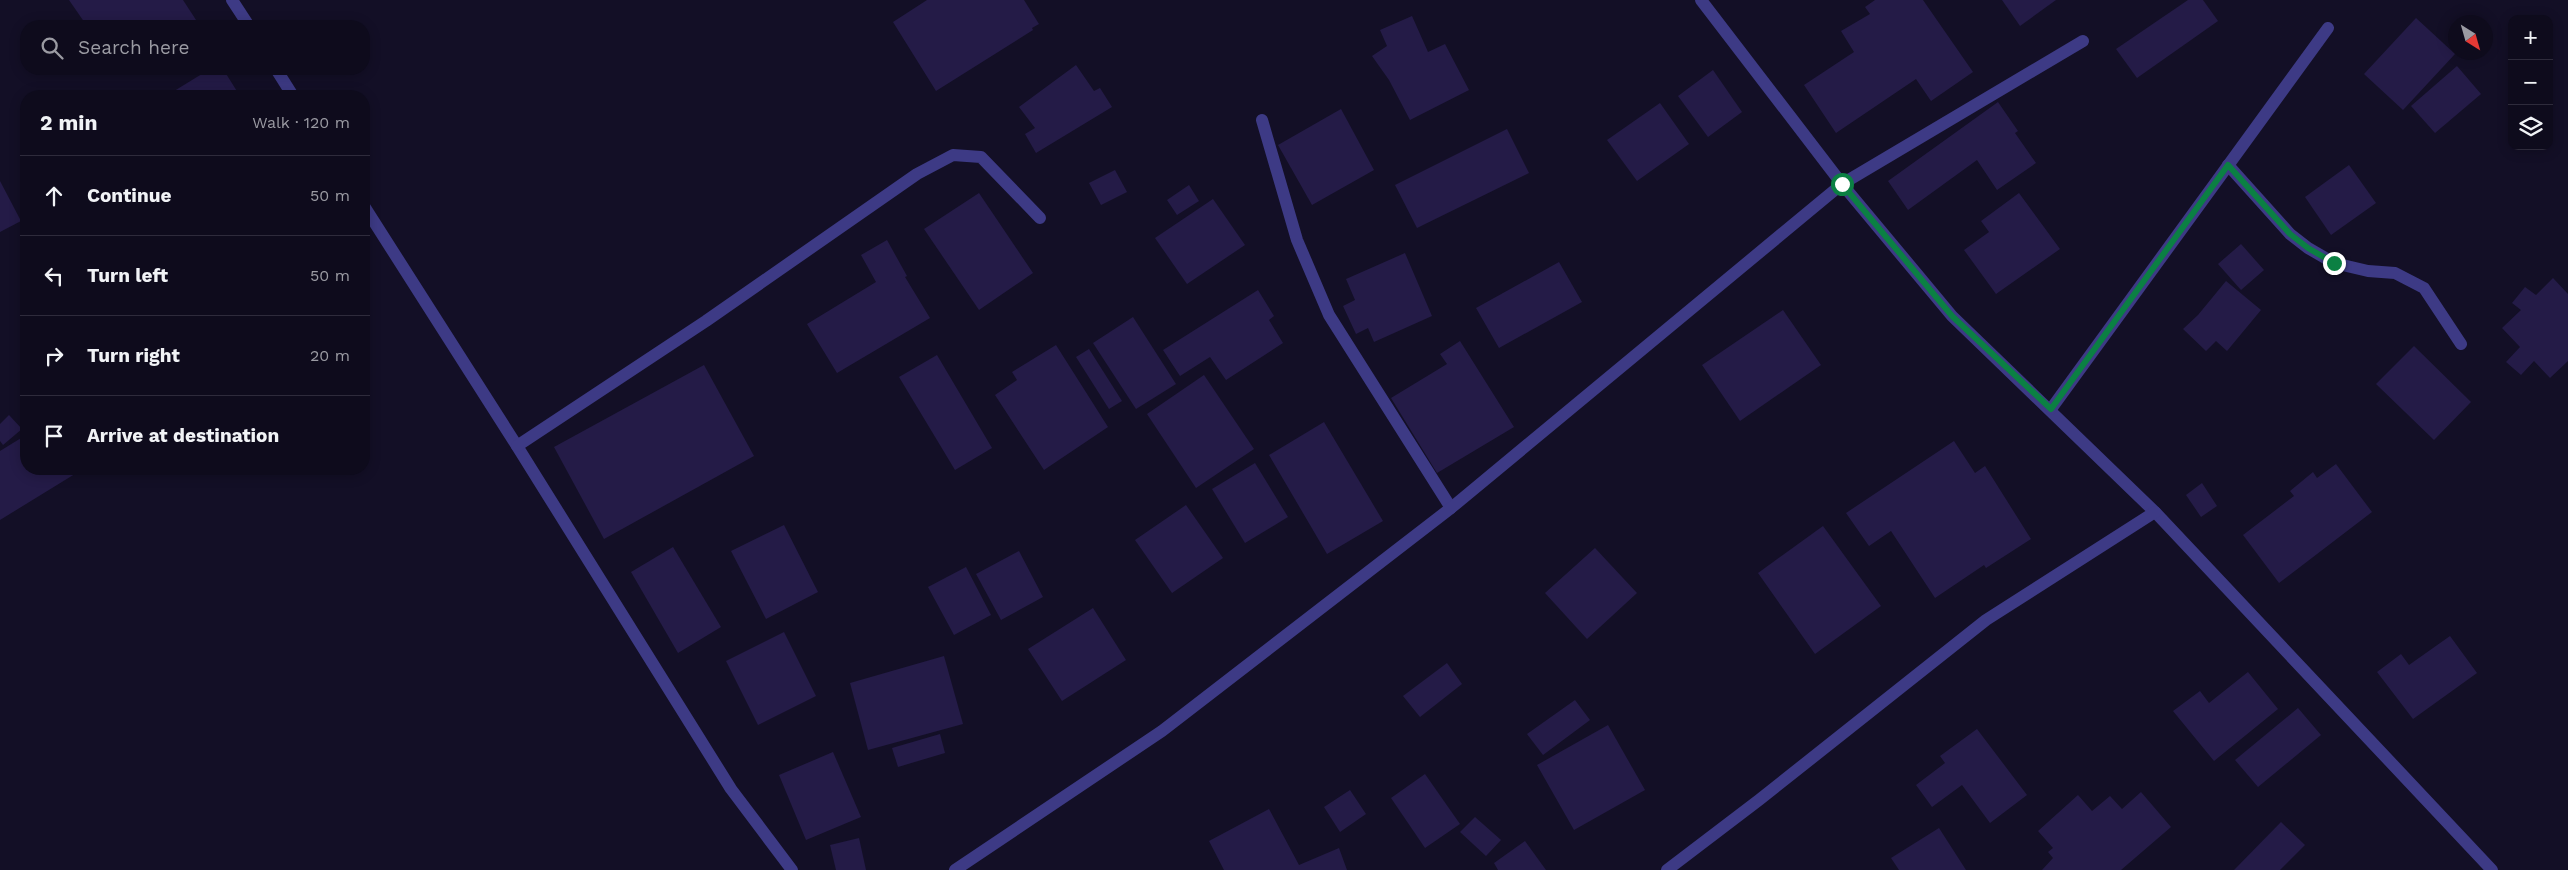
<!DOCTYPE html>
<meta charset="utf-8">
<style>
body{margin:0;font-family:"Work Sans",sans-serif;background:#1c1929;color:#f1f3f6}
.controls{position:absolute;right:15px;top:15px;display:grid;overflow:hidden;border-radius:10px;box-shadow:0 2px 12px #0003}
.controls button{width:45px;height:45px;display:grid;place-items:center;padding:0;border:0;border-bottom:1px solid #2e2b3b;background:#0e0b1c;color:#f1f3f6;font:25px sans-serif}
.compass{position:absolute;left:2448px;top:15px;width:45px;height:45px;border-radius:50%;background:#0e0b1c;box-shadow:0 2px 12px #0003;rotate:143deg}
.stop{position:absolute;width:15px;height:15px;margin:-11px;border:4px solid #0b8043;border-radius:50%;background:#fff}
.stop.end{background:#0b8043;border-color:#fff;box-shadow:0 1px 5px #0008}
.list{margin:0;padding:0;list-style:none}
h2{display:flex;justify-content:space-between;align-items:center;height:65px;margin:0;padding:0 20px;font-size:21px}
h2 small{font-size:16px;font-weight:400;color:#9b9ba3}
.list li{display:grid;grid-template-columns:32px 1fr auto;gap:15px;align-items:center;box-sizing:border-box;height:80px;padding:0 20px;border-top:1px solid #2e2b3b}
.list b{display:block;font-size:19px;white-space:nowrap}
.list em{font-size:16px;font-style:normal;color:#9b9ba3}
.icon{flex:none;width:28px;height:28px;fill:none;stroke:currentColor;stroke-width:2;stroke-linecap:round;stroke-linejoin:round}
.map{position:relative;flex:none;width:2568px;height:870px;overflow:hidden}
.search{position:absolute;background:#0e0b1c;box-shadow:0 2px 12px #0003;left:20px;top:20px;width:350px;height:55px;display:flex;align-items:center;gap:12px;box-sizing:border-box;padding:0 18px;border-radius:20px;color:#9b9ba3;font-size:19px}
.panel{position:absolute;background:#0e0b1c;box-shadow:0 2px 12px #0003;left:20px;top:90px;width:350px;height:385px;border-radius:20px}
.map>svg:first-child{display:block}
.building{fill:#241b47}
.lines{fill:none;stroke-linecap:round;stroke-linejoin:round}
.service{stroke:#3d3a85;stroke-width:12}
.minor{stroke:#3d3a85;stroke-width:12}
.route{stroke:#0b8043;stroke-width:6}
</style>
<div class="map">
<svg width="2568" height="870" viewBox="0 0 2568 870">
<rect width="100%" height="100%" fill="#130f26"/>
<g class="building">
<path d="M69,0H183L198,23L194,26H87Z"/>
<path d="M927,0H1024L1039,24L1032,28L1033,30L936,91L893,22Z"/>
<path d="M1875,0H1923L1973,72L1931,101L1916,79L1836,133L1804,85L1854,52L1841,31L1870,14L1865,7Z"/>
<path d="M2002,0H2056L2020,26Z"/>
<path d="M2188,0H2203L2218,21L2137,78L2116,49Z"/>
<path d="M1412,16L1428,52L1445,44L1469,90L1410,120L1389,80L1372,56L1387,46L1380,30Z"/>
<path d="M2416,18L2455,54L2403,110L2364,74Z"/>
<path d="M1076,65L1094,91L1100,88L1112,107L1036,153L1025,134L1035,128L1019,107Z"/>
<path d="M2457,66L2481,94L2435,133L2411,106Z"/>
<path d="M210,69H223L240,96H166Z"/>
<path d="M1713,70L1742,112L1708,137L1678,96Z"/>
<path d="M1998,102L2018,131L2015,133L2036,163L1997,190L1977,160L1908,210L1888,181Z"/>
<path d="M1660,103L1689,144L1637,181L1607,140Z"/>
<path d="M1341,109L1374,170L1312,205L1278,145Z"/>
<path d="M1507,129L1529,173L1417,228L1395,185Z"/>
<path d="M2349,165L2376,203L2331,235L2305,197Z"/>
<path d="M1115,170L1127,192L1101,205L1089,183Z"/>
<path d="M0,181L21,221L0,232Z"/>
<path d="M1189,185L1199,201L1177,215L1167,200Z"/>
<path d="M979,193L1033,273L979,310L924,229Z"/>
<path d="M2019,193L2060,249L1996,294L1964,250L1989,232L1981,221Z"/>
<path d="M1213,199L1245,245L1187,284L1155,238Z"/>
<path d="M887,240L907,276L905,277L930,318L837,373L807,324L876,282L861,255Z"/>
<path d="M2241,244L2264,270L2241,290L2218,264Z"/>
<path d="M1405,253L1432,316L1374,342L1368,328L1356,334L1343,306L1355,300L1346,279Z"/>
<path d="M1559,262L1582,302L1499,348L1476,308Z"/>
<path d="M2553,278L2568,294V361L2550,378L2534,361L2521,375L2506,362L2520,347L2502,328L2521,310L2512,303L2525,287L2536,295Z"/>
<path d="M2226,281L2261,310L2227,351L2216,341L2206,351L2183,329L2198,315Z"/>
<path d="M1258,290L1274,316L1269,320L1283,343L1226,380L1210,357L1180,376L1163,350Z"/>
<path d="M1783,310L1821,365L1740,421L1702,365Z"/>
<path d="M1133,317L1176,384L1136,409L1093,343Z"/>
<path d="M1460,341L1514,427L1437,473L1391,398L1447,364L1440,354Z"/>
<path d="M1056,345L1108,427L1044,470L995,395L1017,380L1012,372Z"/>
<path d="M2414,346L2471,402L2434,440L2376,384Z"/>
<path d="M1089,349L1122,401L1109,409L1076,357Z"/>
<path d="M937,355L992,448L955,470L899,377Z"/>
<path d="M704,365L754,456L604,539L554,447Z"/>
<path d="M1204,375L1254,449L1196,488L1147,414Z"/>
<path d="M9,415L22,429L3,445L0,441V424Z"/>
<path d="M1324,422L1383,521L1327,554L1269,455Z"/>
<path d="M26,435V469H83L0,520V451Z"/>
<path d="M1954,441L1975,473L1985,466L2031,539L1986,568L1984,565L1935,598L1891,531L1869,546L1846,513Z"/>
<path d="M1255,463L1288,517L1245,543L1212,489Z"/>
<path d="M2336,464L2372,512L2279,583L2243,535L2294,496L2290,491L2313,472L2317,478Z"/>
<path d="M2202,483L2217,506L2201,517L2186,495Z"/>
<path d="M1186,505L1223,558L1172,593L1135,540Z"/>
<path d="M784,525L818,592L766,619L731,551Z"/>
<path d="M1823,526L1881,606L1815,654L1758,573Z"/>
<path d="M673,547L721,627L678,653L631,572Z"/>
<path d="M1595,548L1637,593L1587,639L1545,593Z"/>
<path d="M1019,551L1043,597L1001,620L976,574Z"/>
<path d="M966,567L991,615L954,635L928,587Z"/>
<path d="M1093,608L1126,660L1062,701L1028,649Z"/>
<path d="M784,632L816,696L758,725L726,661Z"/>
<path d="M2450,636L2477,673L2413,719L2377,672L2401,654L2409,665Z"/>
<path d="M944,656L963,724L868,750L850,683Z"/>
<path d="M1447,663L1462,684L1420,717L1403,696Z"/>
<path d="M2248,672L2278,709L2214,761L2173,711L2200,691L2209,703Z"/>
<path d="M1575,700L1590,720L1543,755L1527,734Z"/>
<path d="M2298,708L2321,735L2258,787L2235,760Z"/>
<path d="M1608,725L1645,790L1574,830L1537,765Z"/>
<path d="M1977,729L2027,795L1990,823L1962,785L1932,807L1916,785L1945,763L1940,756Z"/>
<path d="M940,734L945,753L898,767L892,748Z"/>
<path d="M833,752L861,817L806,840L779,775Z"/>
<path d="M1425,774L1460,824L1425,848L1391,798Z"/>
<path d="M1350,790L1366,814L1340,832L1324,807Z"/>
<path d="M2141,792L2171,827L2121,870H2042L2053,858L2048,852L2053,848L2038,831L2078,795L2092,811L2110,796L2122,809Z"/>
<path d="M1269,809L1299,865L1339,848L1347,870H1224L1209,841Z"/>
<path d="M1475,817L1501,840L1486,856L1460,832Z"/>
<path d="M2281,822L2305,845L2280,870H2234Z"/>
<path d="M1939,828L1966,870H1899L1891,858Z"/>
<path d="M859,838L866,870H836L830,845Z"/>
<path d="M1525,841L1546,870H1498L1494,863Z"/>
</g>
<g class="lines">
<path class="service" d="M2228,165L2290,234L2308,248L2334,263L2368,271L2395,273L2424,288L2461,344"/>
<g class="minor">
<path d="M232,0L249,26"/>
<path d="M1701,0L1842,184L1952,316L2155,512L2492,870"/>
<path d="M276,69L293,96"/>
<path d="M1262,120L1297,240L1329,315L1451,508"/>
<path d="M364,206L517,446L731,789L792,870"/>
<path d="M2051,409L2328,28"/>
<path d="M517,446L706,321L917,174L953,155L981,157L1040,218"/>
<path d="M955,870L1162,731L1451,508L1842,184L2083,41"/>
<path d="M1667,870L1759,800L1986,620L2155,512"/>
</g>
</g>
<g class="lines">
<path class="route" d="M1842,184L1952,316L2051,409L2228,165L2290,234L2308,248L2334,263"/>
</g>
</svg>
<div class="controls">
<button>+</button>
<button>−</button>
<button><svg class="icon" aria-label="layers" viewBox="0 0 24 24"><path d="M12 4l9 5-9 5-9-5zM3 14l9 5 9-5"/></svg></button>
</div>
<svg class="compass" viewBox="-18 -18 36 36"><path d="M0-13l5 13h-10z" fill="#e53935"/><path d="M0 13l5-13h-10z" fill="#9b9ba3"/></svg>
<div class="stop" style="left:1842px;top:184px"></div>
<div class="stop end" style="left:2334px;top:263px"></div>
<div class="search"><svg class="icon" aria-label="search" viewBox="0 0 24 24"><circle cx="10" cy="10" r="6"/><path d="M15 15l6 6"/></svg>Search here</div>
<section class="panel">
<h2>2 min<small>Walk · 120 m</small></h2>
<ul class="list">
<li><svg class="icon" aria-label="ahead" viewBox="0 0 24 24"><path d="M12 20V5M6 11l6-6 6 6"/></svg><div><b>Continue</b></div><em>50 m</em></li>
<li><svg class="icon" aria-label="left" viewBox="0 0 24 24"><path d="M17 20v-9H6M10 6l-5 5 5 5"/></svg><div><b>Turn left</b></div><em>50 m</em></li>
<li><svg class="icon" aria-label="right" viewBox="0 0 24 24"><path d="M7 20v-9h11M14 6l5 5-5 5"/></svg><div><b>Turn right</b></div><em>20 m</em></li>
<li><svg class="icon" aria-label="arrive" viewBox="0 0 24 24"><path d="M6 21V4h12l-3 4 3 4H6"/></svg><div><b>Arrive at destination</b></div></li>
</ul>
</section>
</div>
